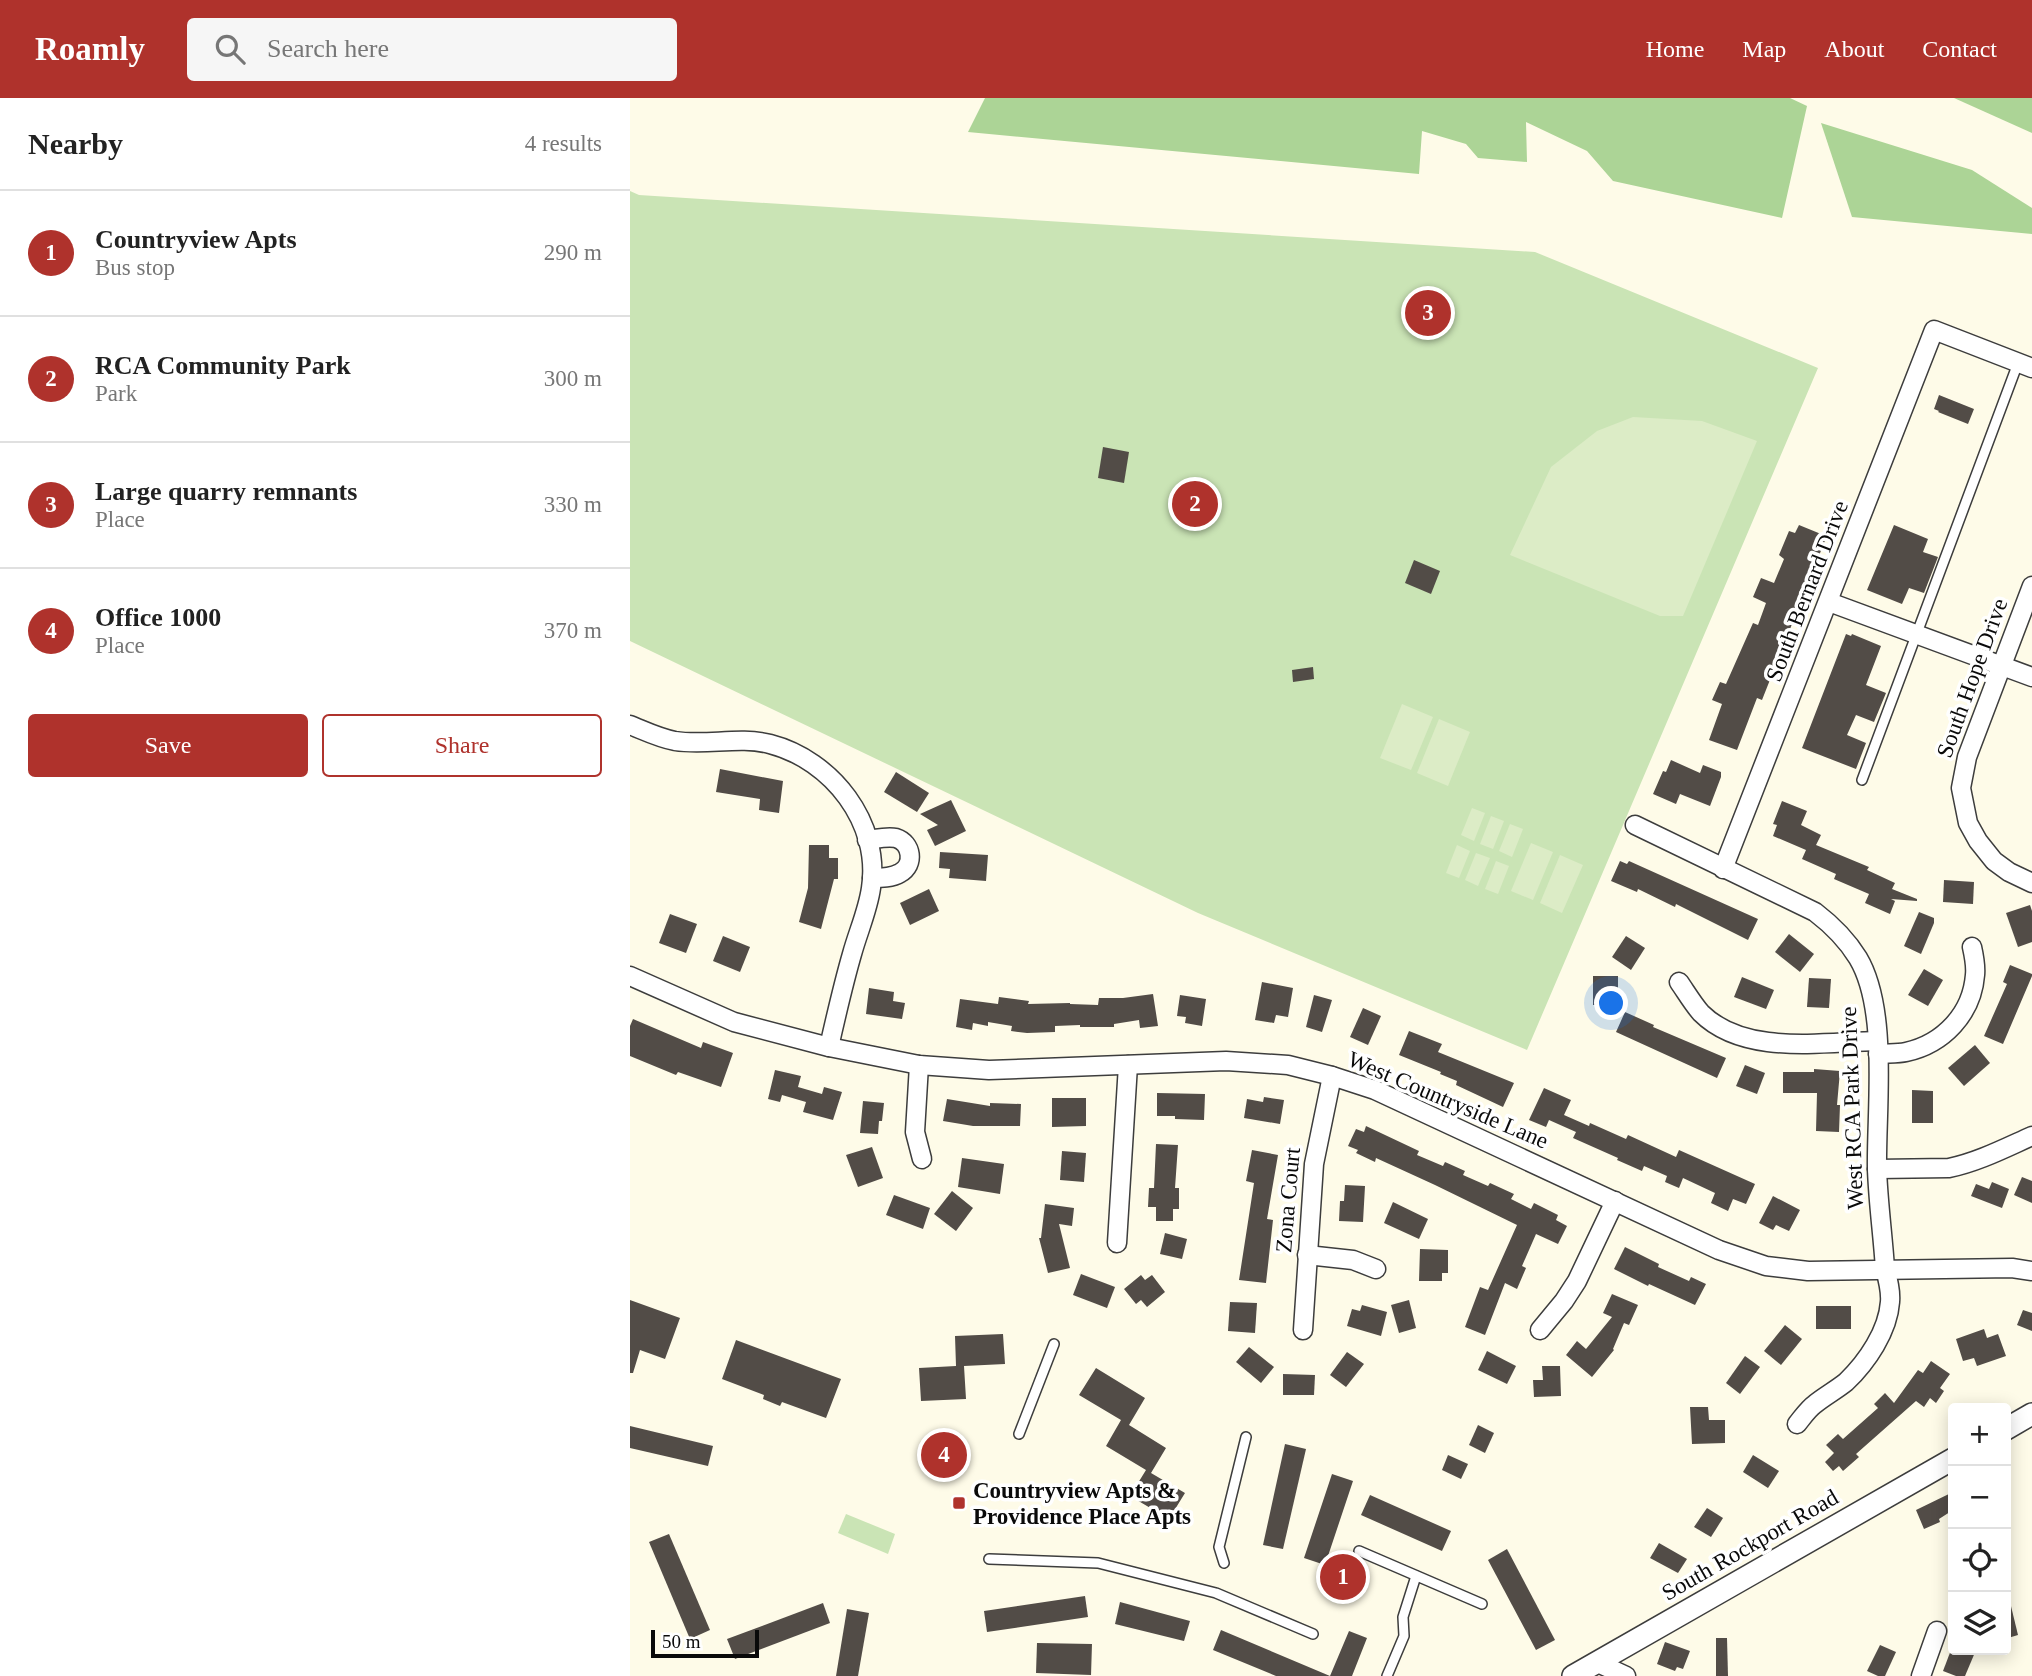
<!DOCTYPE html>
<meta charset="utf-8">
<style>
body{margin:0;font-family:"Times New Roman",serif;background:#f6f6f6;color:#222}
.controls{position:absolute;right:21px;bottom:21px;display:grid;overflow:hidden;border-radius:7px;box-shadow:0 4px 18px #0003}
.controls button{width:63px;height:63px;display:grid;place-items:center;padding:0;border:0;border-bottom:2px solid #e0e0e0;background:#fff;color:#222;font:35px sans-serif}
.scale{position:absolute;left:21px;bottom:18px;width:108px;box-sizing:border-box;padding-left:7px;border:4px solid #0a0a0a;border-top:0;font-size:19px;line-height:24px;white-space:nowrap;color:#0a0a0a;-webkit-text-stroke:5px #fff;paint-order:stroke}
.you{position:absolute;left:982px;top:906px;width:24px;height:24px;margin:-18px;border:5px solid #fff;border-radius:50%;background:#1a73e8;box-shadow:0 0 0 10px #1a73e833}
.badge{display:grid;place-items:center;width:46px;height:46px;border-radius:50%;background:#af322c;color:#fff;font-size:23px;font-weight:700}
.pin{position:absolute;translate:-50% -50%;border:4px solid #fff;box-shadow:0 2px 7px #0006}
.list{margin:0;padding:0;list-style:none}
h2{display:flex;justify-content:space-between;align-items:center;height:91px;margin:0;padding:0 28px;font-size:30px}
h2 small{font-size:23px;font-weight:400;color:#767676}
.list li{display:grid;grid-template-columns:46px 1fr auto;gap:21px;align-items:center;box-sizing:border-box;height:126px;padding:0 28px;border-top:2px solid #e0e0e0}
.list b{display:block;font-size:26px;white-space:nowrap}
.list p{margin:0;font-size:23px;white-space:nowrap;color:#767676}
.list em{font-size:23px;font-style:normal;color:#767676}
.actions{display:flex;gap:14px;padding:21px 28px}
.actions a{flex:1;padding:16px 0;border:2px solid #af322c;border-radius:7px;text-align:center;font-size:24px;color:#af322c}
.actions .main{background:#af322c;color:#fff}
.icon{flex:none;width:38px;height:38px;fill:none;stroke:currentColor;stroke-width:2;stroke-linecap:round;stroke-linejoin:round}
.map{position:relative;flex:none;width:1402px;height:1578px;overflow:hidden}
header{display:flex;align-items:center;gap:42px;box-sizing:border-box;height:98px;padding:0 35px;background:#af322c;color:#fff}
header strong{font-size:33px}
nav{display:flex;gap:38px;margin-inline-start:auto;font-size:24px}
.search{width:490px;height:63px;background:#f6f6f6;display:flex;align-items:center;gap:18px;box-sizing:border-box;padding:0 24px;border-radius:7px;color:#767676;font-size:26px}
main{display:flex}
aside{flex:1;background:#fff}
.map>svg:first-child{display:block}
.green{fill:#cae4b5}
.forest{fill:#acd496}
.pitch{fill:#dcecc6}
.building{fill:#524c47}
.lines{fill:none;stroke-linecap:round;stroke-linejoin:round}
.service-casing{stroke:#3d3d3d;stroke-width:12}
.minor-casing{stroke:#3d3d3d;stroke-width:21}
.tertiary-casing{stroke:#3d3d3d;stroke-width:24}
.service{stroke:#fff;stroke-width:9}
.minor{stroke:#fff;stroke-width:18}
.tertiary{stroke:#fff;stroke-width:21}
.poi-dot{fill:#af322c;stroke:#fff;stroke-width:2.5}
.labels{text-anchor:middle;dominant-baseline:central;stroke-width:7;stroke-linejoin:round;paint-order:stroke}
.street-label{font-size:23px;fill:#0a0a0a;stroke:#fff}
.poi-label{font-size:23px;font-weight:bold;fill:#0a0a0a;stroke:#fff;text-anchor:start}
</style>
<header>
<strong>Roamly</strong>
<div class="search"><svg class="icon" aria-label="search" viewBox="0 0 24 24"><circle cx="10" cy="10" r="6"/><path d="M15 15l6 6"/></svg>Search here</div>
<nav><a>Home</a><a>Map</a><a>About</a><a>Contact</a></nav>
</header>
<main>
<aside>
<h2>Nearby<small>4 results</small></h2>
<ul class="list">
<li><span class="badge">1</span><div><b>Countryview Apts</b><p>Bus stop</p></div><em>290 m</em></li>
<li><span class="badge">2</span><div><b>RCA Community Park</b><p>Park</p></div><em>300 m</em></li>
<li><span class="badge">3</span><div><b>Large quarry remnants</b><p>Place</p></div><em>330 m</em></li>
<li><span class="badge">4</span><div><b>Office 1000</b><p>Place</p></div><em>370 m</em></li>
</ul>
<div class="actions"><a class="main">Save</a><a>Share</a></div>
</aside>
<div class="map">
<svg width="1402" height="1578" viewBox="0 0 1402 1578">
<rect width="100%" height="100%" fill="#fefbe8"/>
<g class="green">
<path d="M0,93L9,97L905,154L1188,270L897,952L568,815L0,543Z"/>
<path d="M216,1416L265,1436L258,1456L208,1435Z"/>
</g>
<g class="forest">
<path d="M355,0H1160L1177,8L1152,120L983,83L957,53L896,24L897,64L848,60L836,46L792,33L789,76L338,34Z"/>
<path d="M1324,0H1402V35Z"/>
<path d="M1191,25L1342,72L1402,110V136L1222,119Z"/>
</g>
<g class="pitch">
<path d="M1003,319L1072,323L1127,343L1053,518H1030L880,457L921,369L967,333Z"/>
<path d="M772,606L803,619L781,672L750,660Z"/>
<path d="M809,621L840,634L818,688L787,675Z"/>
<path d="M842,710L855,715L844,743L831,737Z"/>
<path d="M861,718L874,723L863,751L850,746Z"/>
<path d="M880,726L893,731L882,759L869,753Z"/>
<path d="M901,745L923,754L903,802L881,793Z"/>
<path d="M827,747L840,753L829,780L816,775Z"/>
<path d="M846,755L860,760L848,788L835,782Z"/>
<path d="M930,757L953,767L932,815L910,805Z"/>
<path d="M866,763L879,768L868,796L855,791Z"/>
</g>
<g class="building">
<path d="M1309,297L1344,311L1338,326L1308,314L1309,313L1304,311Z"/>
<path d="M473,349L499,354L494,385L468,380Z"/>
<path d="M1169,427L1191,436L1190,438L1196,440L1132,602L1127,600L1107,652L1079,642L1092,606L1082,602L1090,584L1096,586L1123,525L1128,527L1136,505L1123,499L1131,480L1144,485L1154,461L1149,457L1159,433L1165,435Z"/>
<path d="M1264,427L1298,441L1293,454L1308,459L1294,495L1279,490L1272,506L1237,492Z"/>
<path d="M784,462L810,473L801,496L775,485Z"/>
<path d="M1216,536L1221,538L1222,536L1251,548L1236,587L1256,595L1244,624L1226,617L1217,637L1236,645L1226,671L1172,650Z"/>
<path d="M683,569L684,581L663,584L662,572Z"/>
<path d="M1041,662L1070,675L1073,667L1091,674V679L1080,708L1050,696L1046,706L1023,696L1033,673L1036,674Z"/>
<path d="M90,671L153,683L149,715L129,712L130,701L86,694Z"/>
<path d="M266,674L299,695L287,714L254,694Z"/>
<path d="M321,702L336,733L305,748L297,732L308,727L290,716Z"/>
<path d="M1152,703L1177,713L1171,727L1191,737L1186,747L1239,769L1237,772L1265,785L1262,791L1287,801V803L1261,801L1265,803L1260,816L1235,805L1239,796L1204,781L1206,776L1172,761L1176,752L1143,738L1147,727L1143,726Z"/>
<path d="M179,747H199V760H208V781H204L191,831L169,824L178,790Z"/>
<path d="M310,754L358,757L356,783L319,780L320,771L309,770Z"/>
<path d="M990,763L997,766L999,763L1128,821L1118,842L1046,806L1045,809L1008,791L1007,794L981,783Z"/>
<path d="M1314,782L1344,784L1343,806L1313,804Z"/>
<path d="M299,791L309,813L280,827L270,805Z"/>
<path d="M1400,807L1402,813V844L1388,849L1376,815Z"/>
<path d="M1289,814L1304,820V825L1291,856L1274,848Z"/>
<path d="M40,816L67,826L56,855L29,845Z"/>
<path d="M1159,836L1184,856L1170,874L1145,854Z"/>
<path d="M93,838L120,849L110,874L83,863Z"/>
<path d="M996,838L1015,850L1001,872L982,859Z"/>
<path d="M1380,867L1402,876V878L1373,946L1354,938L1377,886L1373,884Z"/>
<path d="M1294,871L1313,882L1298,908L1278,897Z"/>
<rect x="963" y="878" width="25" height="29"/>
<path d="M1112,879L1144,892L1136,911L1104,899Z"/>
<path d="M1179,880L1201,881L1199,910L1177,909Z"/>
<path d="M632,884L663,890L658,919L646,917L644,925L625,922Z"/>
<path d="M239,890L264,894L263,903L275,905L272,921L236,916Z"/>
<path d="M523,896L528,928L510,930L509,922L484,926V929H450V927L425,928V934L397,935L381,933L382,928L358,924V928L343,925L342,932L326,929L330,901L368,906L369,899L399,903L398,906L440,905V906L468,907L469,900H493Z"/>
<path d="M550,897L576,901L572,928L555,925L556,919L547,918Z"/>
<path d="M684,897L702,902L692,934L676,929Z"/>
<path d="M733,910L751,918L738,947L720,939Z"/>
<path d="M995,914L1024,927L1023,929L1096,960L1087,980L986,934Z"/>
<path d="M3,921L71,950L73,944L103,955L91,989L48,974L46,977L0,958V928Z"/>
<path d="M779,933L812,946L808,954L884,985L873,1009L826,987L827,983L810,976L811,974L769,957Z"/>
<path d="M1345,947L1360,965L1334,988L1318,970Z"/>
<path d="M1115,967L1135,975L1127,996L1106,988Z"/>
<path d="M1184,971L1210,973L1207,1007H1210L1209,1034L1186,1033L1187,995H1153V974H1184Z"/>
<path d="M145,972L171,978L168,989L192,996L194,989L212,994L203,1022L173,1014L176,1004L152,997L150,1004L138,1001Z"/>
<path d="M914,990L941,1002L934,1017L959,1028L960,1025L996,1041L998,1037L1046,1059L1049,1052L1125,1086L1116,1106L1103,1101L1098,1113L1081,1105L1085,1095L1053,1080L1049,1090L1035,1084L1037,1078L1014,1068L1012,1073L987,1062L988,1060L943,1040L946,1034L919,1022L916,1029L899,1022Z"/>
<path d="M1282,992L1303,993V1025H1282Z"/>
<path d="M527,995L575,996L574,1022L545,1021V1018H527Z"/>
<path d="M634,999L654,1002L650,1026L614,1020L617,1001L633,1004Z"/>
<path d="M422,1000H456V1028L422,1029Z"/>
<path d="M317,1001L360,1008V1005L391,1006L390,1028H343L313,1023Z"/>
<path d="M233,1003L254,1005L252,1023H249L248,1036L230,1035Z"/>
<path d="M736,1028L789,1053L787,1057L813,1068L815,1064L835,1073L833,1077L858,1088L860,1085L884,1096L881,1101L901,1111L904,1105L928,1117L926,1122L937,1128L928,1146L906,1136L892,1168L896,1170L887,1191L875,1185L855,1237L835,1229L850,1189L858,1192L887,1127L805,1087L746,1060L745,1064L726,1055L728,1052L718,1048L726,1031L734,1034Z"/>
<path d="M526,1046L548,1047L545,1090H549V1111H543V1123H526V1109H518L519,1090H524Z"/>
<path d="M242,1049L253,1080L228,1089L216,1057Z"/>
<path d="M622,1052L648,1057L637,1121L643,1122L636,1185L609,1182L624,1085L616,1083Z"/>
<path d="M432,1053L456,1055L454,1084L430,1082Z"/>
<path d="M332,1060L374,1066L370,1096L328,1089Z"/>
<path d="M1392,1079L1402,1083V1105L1384,1097Z"/>
<path d="M1362,1084L1379,1091L1372,1110L1341,1098L1346,1086L1359,1091Z"/>
<path d="M715,1087L735,1088L733,1124L709,1123L710,1103H714Z"/>
<path d="M322,1093L343,1110L326,1133L304,1116Z"/>
<path d="M264,1097L300,1110L293,1131L256,1117Z"/>
<path d="M1143,1098L1170,1112L1159,1133L1146,1127L1143,1132L1129,1125Z"/>
<path d="M763,1104L798,1121L789,1141L754,1125Z"/>
<path d="M415,1106L444,1110L442,1128L429,1126L440,1170L418,1175L409,1140H411Z"/>
<path d="M535,1135L557,1141L552,1161L530,1156Z"/>
<path d="M995,1149L1029,1166L1028,1169L1059,1183L1061,1179L1076,1186L1065,1207L1019,1186L1018,1188L984,1171Z"/>
<path d="M790,1151L818,1152V1175H812V1183H789Z"/>
<path d="M451,1176L485,1189L477,1210L443,1197Z"/>
<path d="M511,1177L515,1182L522,1177L535,1194L517,1209L511,1202L506,1206L494,1191Z"/>
<path d="M982,1196L1008,1207L999,1227L994,1225L983,1251L984,1252L962,1279L936,1257L947,1243L956,1251L982,1219L973,1215Z"/>
<path d="M0,1202L50,1220L35,1261L10,1252L3,1275H0Z"/>
<path d="M779,1202L786,1230L769,1235L761,1207Z"/>
<path d="M600,1204L627,1205L625,1235L598,1233Z"/>
<path d="M732,1207L757,1214L751,1238L717,1228L722,1211L730,1213Z"/>
<rect x="1186" y="1208" width="35" height="23"/>
<path d="M1393,1212L1402,1215V1233L1387,1227Z"/>
<path d="M1155,1227L1172,1241L1151,1267L1134,1253Z"/>
<path d="M1354,1231L1357,1240L1368,1236L1376,1258L1347,1268L1344,1260L1333,1263L1326,1241Z"/>
<path d="M373,1236L375,1266L334,1268L336,1301L291,1303L289,1270L326,1268L325,1238Z"/>
<path d="M106,1242L211,1281L196,1320L152,1304L150,1308L133,1301L134,1297L92,1281Z"/>
<path d="M619,1249L644,1269L631,1285L606,1264Z"/>
<path d="M857,1253L886,1268L877,1286L848,1272Z"/>
<path d="M717,1254L734,1266L716,1289L700,1277Z"/>
<path d="M1115,1258L1130,1269L1110,1296L1096,1285Z"/>
<path d="M1301,1263L1320,1276L1310,1290L1314,1293L1306,1305L1300,1300L1294,1309L1286,1303L1226,1356L1229,1359L1213,1373L1209,1368L1203,1373L1195,1364L1204,1355L1196,1347L1208,1336L1213,1341L1248,1310L1244,1306L1255,1295L1264,1305L1288,1272L1293,1275Z"/>
<path d="M912,1268H930L931,1298L904,1299L903,1282H913Z"/>
<path d="M466,1270L515,1300L499,1327L536,1350L521,1375L555,1395L539,1421L500,1398L516,1372L476,1348L491,1322L449,1297Z"/>
<path d="M653,1276L685,1277L684,1297H653Z"/>
<path d="M1060,1309H1078L1079,1322H1095V1345L1062,1346Z"/>
<path d="M848,1327L864,1335L855,1355L839,1347Z"/>
<path d="M0,1328L83,1348L78,1368L0,1350Z"/>
<path d="M291,1343L339,1348L336,1370L289,1365Z"/>
<path d="M655,1346L676,1351L653,1451L633,1447Z"/>
<path d="M818,1357L838,1366L831,1381L812,1372Z"/>
<path d="M1123,1357L1149,1373L1138,1390L1113,1374Z"/>
<path d="M702,1376L723,1383L695,1467L674,1460Z"/>
<path d="M1323,1394V1412L1309,1421L1310,1424L1294,1431L1286,1412Z"/>
<path d="M740,1397L821,1433L812,1453L731,1417Z"/>
<path d="M1077,1410L1093,1420L1081,1439L1064,1429Z"/>
<path d="M39,1436L80,1532L60,1541L19,1444Z"/>
<path d="M1029,1445L1057,1461L1048,1475L1020,1460Z"/>
<path d="M877,1451L925,1542L906,1552L858,1462Z"/>
<path d="M455,1498L458,1519L357,1534L354,1513Z"/>
<path d="M490,1504L560,1523L554,1543L485,1526Z"/>
<path d="M1380,1504L1388,1537L1378,1540L1376,1533V1505Z"/>
<path d="M193,1505L200,1525L105,1561L97,1541Z"/>
<path d="M217,1511L239,1515L228,1578H206Z"/>
<path d="M591,1532L700,1578L719,1533L737,1540L722,1578H646L583,1552Z"/>
<path d="M1086,1540H1097L1098,1578H1086Z"/>
<path d="M1035,1544L1060,1553L1053,1571L1047,1569L1045,1573L1027,1566Z"/>
<path d="M407,1545L462,1546L461,1577L406,1575Z"/>
<path d="M1250,1547L1266,1554L1255,1578H1248L1237,1573Z"/>
<path d="M1321,1552H1346L1335,1578H1326L1313,1573Z"/>
</g>
<g class="lines">
<g class="service-casing">
<g id="service">
<path d="M1232,682L1388,265"/>
<path d="M389,1336L424,1246"/>
<path d="M729,1453L852,1506"/>
<path d="M359,1461L468,1465L586,1495L683,1536"/>
<path d="M594,1465L589,1449L616,1339"/>
<path d="M757,1578L774,1538L773,1519L786,1478"/>
</g>
</g>
<g class="minor-casing">
<g id="minor">
<path d="M1402,488L1337,659L1331,690L1338,725L1348,743L1364,763L1379,774L1402,785"/>
<path d="M1199,504L1402,579"/>
<path d="M0,627C15,633 29,640 45,643C77,648 109,638 140,646C202,662 251,725 241,790C238,812 228,834 222,856C213,887 206,918 199,949"/>
<path d="M1005,727L1185,814C1202,827 1217,842 1228,860C1259,912 1246,1011 1247,1070C1248,1104 1253,1138 1255,1171C1258,1182 1261,1193 1260,1204C1258,1233 1237,1264 1216,1284C1206,1292 1195,1298 1185,1306C1178,1311 1172,1320 1167,1326"/>
<path d="M237,742C246,741 257,738 266,740C282,745 285,767 270,775C262,780 251,780 242,780"/>
<path d="M1093,771L1304,232L1402,270"/>
<path d="M0,878L104,924L199,949L289,967L359,972L596,963L658,967L702,978L745,992L1089,1152L1136,1168L1178,1173L1382,1170L1402,1173"/>
<path d="M1049,884C1056,894 1063,906 1071,915C1114,958 1192,944 1247,943"/>
<path d="M1248,956C1257,955 1267,956 1276,954C1313,946 1342,916 1345,877C1346,868 1344,858 1342,849"/>
<path d="M289,967L285,1034L292,1061"/>
<path d="M1247,1071L1319,1070C1348,1064 1375,1050 1402,1038"/>
<path d="M487,1145L498,967"/>
<path d="M677,1157L723,1162L746,1171"/>
<path d="M673,1232L684,1066L702,978"/>
<path d="M910,1232L934,1203L947,1183L985,1103"/>
<path d="M968,1565L996,1578"/>
<path d="M1291,1578L1307,1533"/>
</g>
</g>
<g class="tertiary-casing">
<g id="tertiary">
<path d="M1376,1331L1402,1316"/>
<path d="M943,1578L1323,1361"/>
</g>
</g>
<use href="#service" class="service"/>
<use href="#minor" class="minor"/>
<use href="#tertiary" class="tertiary"/>
</g>
<rect class="poi-dot" x="322" y="1398" width="14" height="14" rx="3.5"/>
<g class="labels">
<g class="street-label">
<text transform="translate(1177 493) rotate(-69)">South Bernard Drive</text>
<text transform="translate(1342 580) rotate(-70)">South Hope Drive</text>
<text transform="translate(818 1002) rotate(23)">West Countryside Lane</text>
<text transform="translate(1222 1010) rotate(-92)">West RCA Park Drive</text>
<text transform="translate(658 1102) rotate(-85)">Zona Court</text>
<text transform="translate(1120 1447) rotate(-30)">South Rockport Road</text>
</g>
<g class="poi-label">
<text x="343" y="1392">Countryview Apts &amp;<tspan x="343" dy="26">Providence Place Apts</tspan></text>
</g>
</g>
</svg>
<div class="controls">
<button>+</button>
<button>−</button>
<button><svg class="icon" aria-label="locate" viewBox="0 0 24 24"><circle cx="12" cy="12" r="6"/><path d="M12 2v4M12 18v4M2 12h4M18 12h4"/></svg></button>
<button><svg class="icon" aria-label="layers" viewBox="0 0 24 24"><path d="M12 4l9 5-9 5-9-5zM3 14l9 5 9-5"/></svg></button>
</div>
<div class="scale">50 m</div>
<div class="you"></div>
<div class="pin badge" style="left:713px;top:1479px">1</div>
<div class="pin badge" style="left:565px;top:406px">2</div>
<div class="pin badge" style="left:798px;top:215px">3</div>
<div class="pin badge" style="left:314px;top:1357px">4</div>
</div>
</main>
